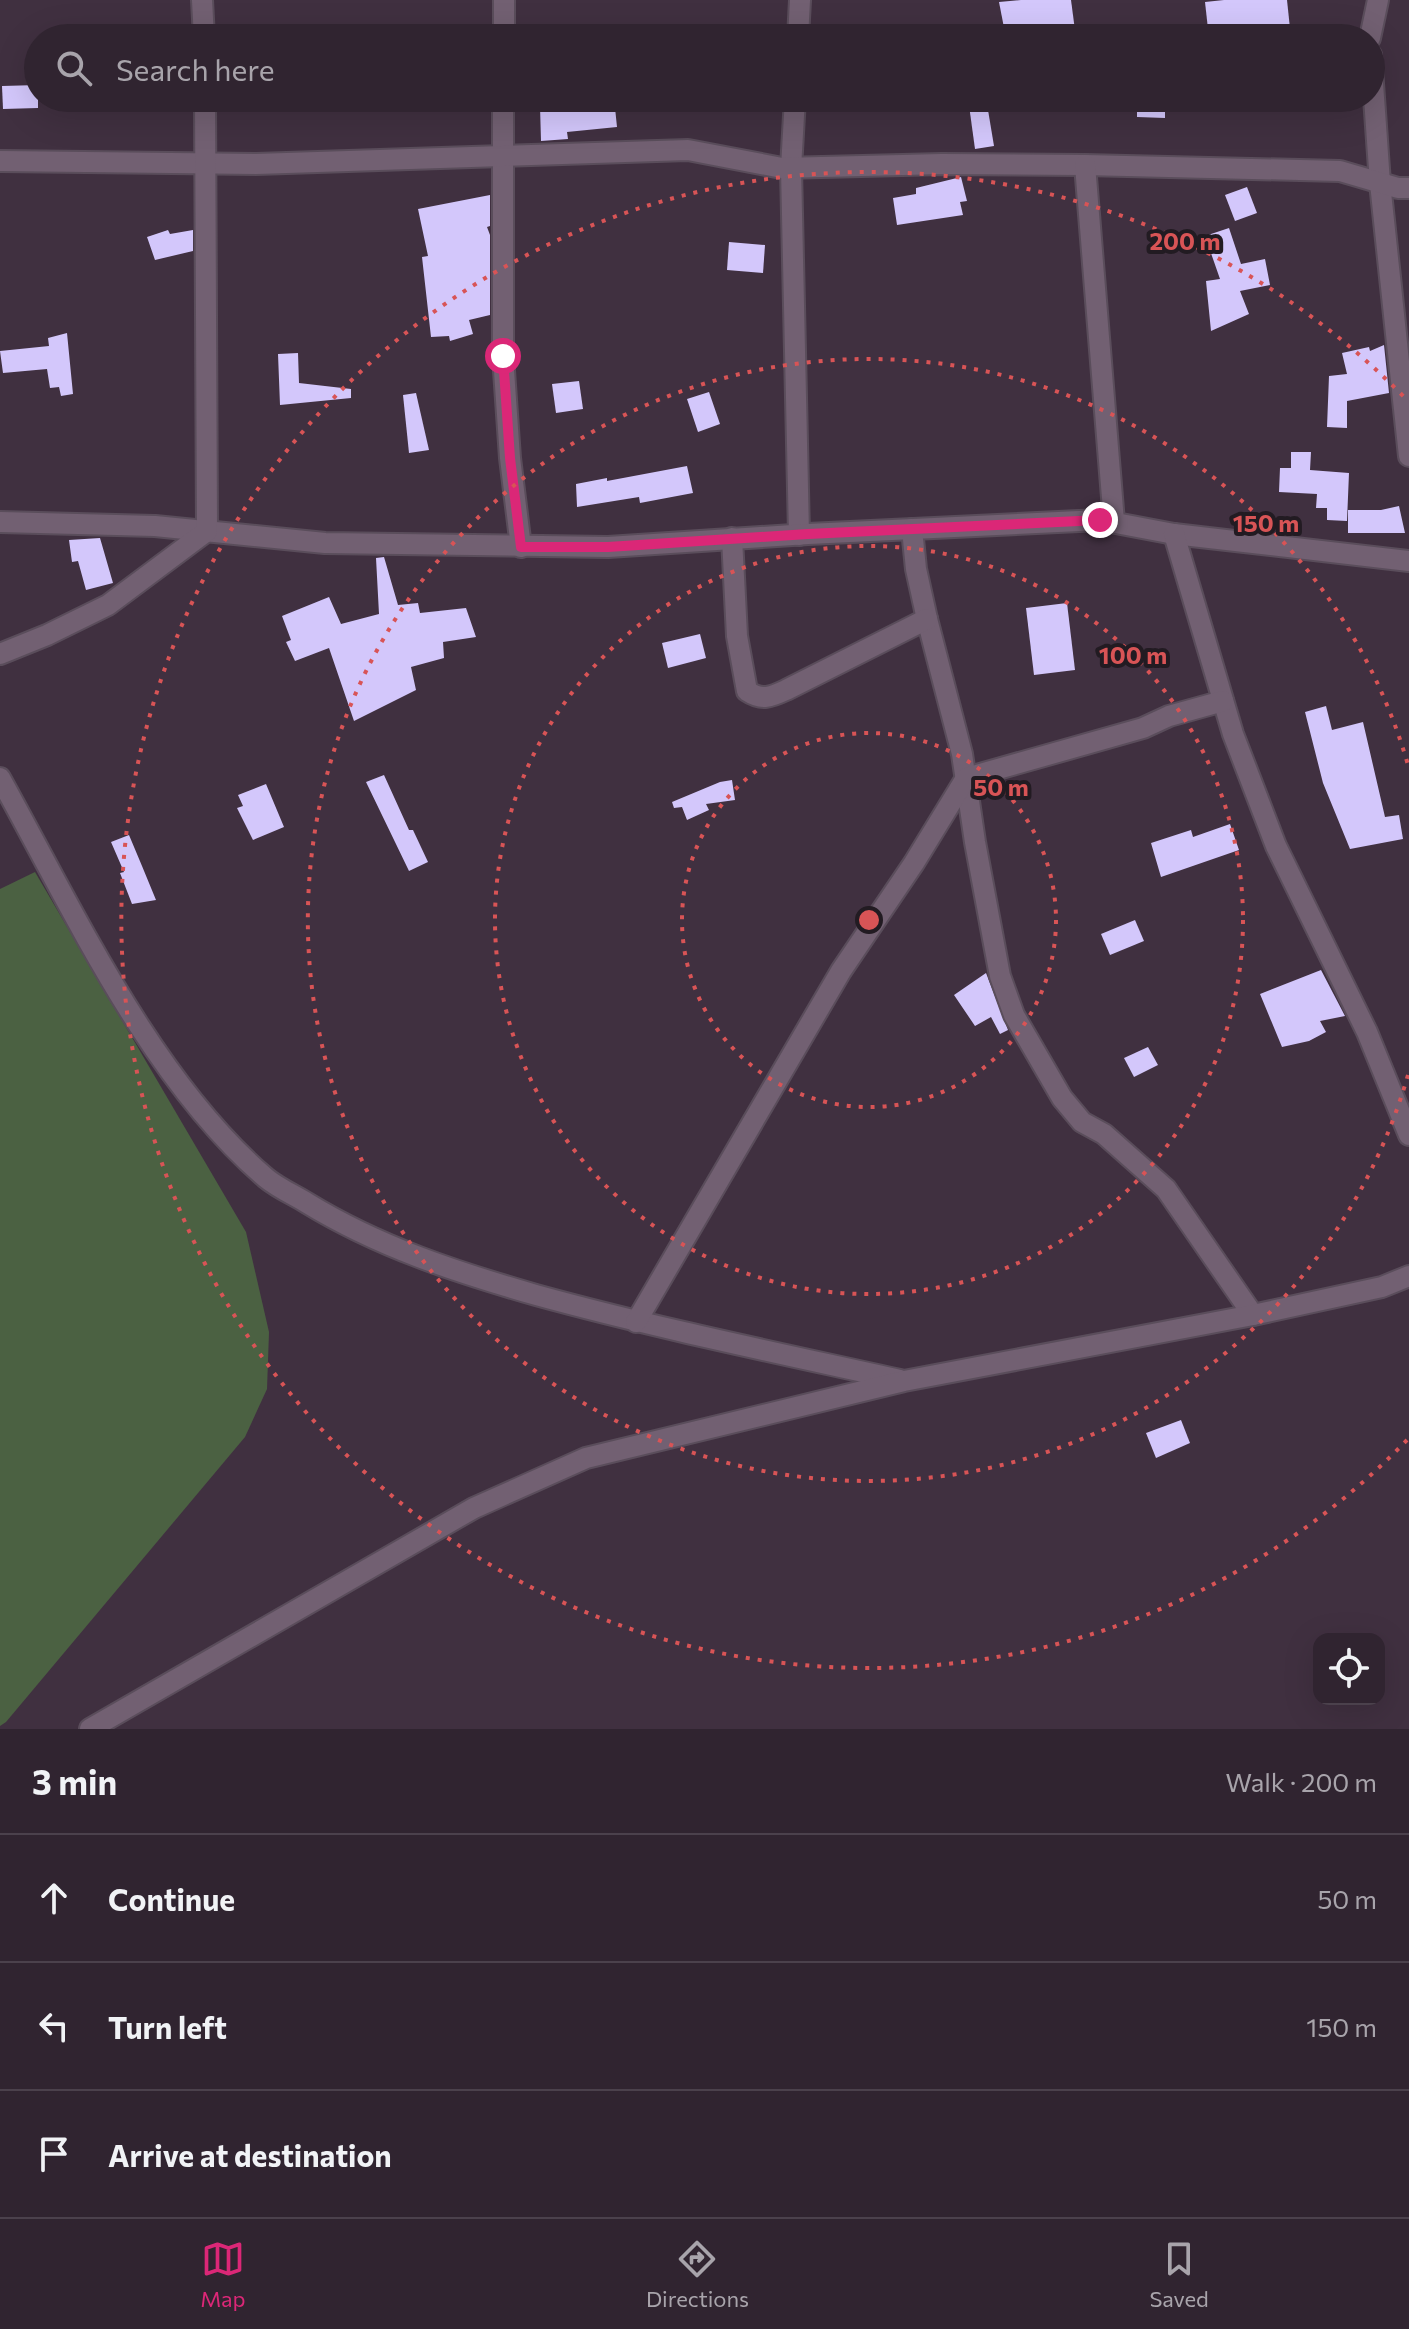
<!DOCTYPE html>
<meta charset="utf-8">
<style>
body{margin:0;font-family:Commissioner,sans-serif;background:#382c38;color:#f1f3f6}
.controls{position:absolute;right:24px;bottom:24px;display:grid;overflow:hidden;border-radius:16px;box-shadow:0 8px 32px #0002}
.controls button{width:72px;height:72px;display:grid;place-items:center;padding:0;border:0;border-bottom:2px solid #4b414c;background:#302430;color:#f1f3f6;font:40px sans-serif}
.stop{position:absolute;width:24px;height:24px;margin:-18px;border:6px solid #db2777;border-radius:50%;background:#fff}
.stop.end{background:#db2777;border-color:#fff;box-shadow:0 2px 8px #0008}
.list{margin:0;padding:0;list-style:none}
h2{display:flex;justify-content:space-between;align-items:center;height:104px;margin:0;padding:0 32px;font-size:34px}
h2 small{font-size:26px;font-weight:400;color:#a8a4ab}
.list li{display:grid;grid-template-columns:52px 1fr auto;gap:24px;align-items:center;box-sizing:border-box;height:128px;padding:0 32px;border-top:2px solid #4b414c}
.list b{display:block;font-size:30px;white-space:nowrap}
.list em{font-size:26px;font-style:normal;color:#a8a4ab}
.icon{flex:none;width:44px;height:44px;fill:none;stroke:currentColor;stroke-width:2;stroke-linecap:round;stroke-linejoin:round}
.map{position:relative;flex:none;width:1409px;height:1729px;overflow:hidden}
.search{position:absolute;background:#302430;box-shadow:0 8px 32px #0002;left:24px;right:24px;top:24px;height:88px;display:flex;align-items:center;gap:20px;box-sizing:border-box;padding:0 28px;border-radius:44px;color:#a8a4ab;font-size:30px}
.sheet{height:488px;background:#302430}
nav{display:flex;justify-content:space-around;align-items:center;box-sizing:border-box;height:112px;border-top:2px solid #4b414c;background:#302430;font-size:22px;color:#a8a4ab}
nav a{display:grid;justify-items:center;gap:4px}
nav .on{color:#db2777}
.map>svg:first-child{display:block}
.green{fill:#4b6142}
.building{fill:#d3c7fb}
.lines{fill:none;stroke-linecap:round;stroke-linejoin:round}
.minor-casing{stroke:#5a4d5b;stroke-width:24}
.minor{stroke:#726072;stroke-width:20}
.route{stroke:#db2777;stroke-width:10}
.ring{fill:none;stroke:#d85456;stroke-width:4;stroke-dasharray:4 8}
.centre{fill:#d85456;stroke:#221b22;stroke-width:4}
.ring-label{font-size:24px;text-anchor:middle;font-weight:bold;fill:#d85456;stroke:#221b22;stroke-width:8;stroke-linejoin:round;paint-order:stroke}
</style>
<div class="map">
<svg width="1409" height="1729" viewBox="0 0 1409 1729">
<rect width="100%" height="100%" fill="#403040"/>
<path class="green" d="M35,872L246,1232L269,1332L267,1389L245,1437L6,1722L0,1726V889Z"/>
<g class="building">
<path d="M1021,0H1071L1076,38H1006L999,2Z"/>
<path d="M1224,0H1287L1291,38H1209L1205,2Z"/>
<path d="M38,85V108L3,109L2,86Z"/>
<path d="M614,98L617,127L567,132L568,139L541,141L540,106Z"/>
<path d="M968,98H986L994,146L975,149Z"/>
<path d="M1137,98H1165V118L1137,117Z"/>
<path d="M961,177L967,201L960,202L963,215L897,225L893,198L916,194V188Z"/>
<path d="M1247,187L1257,213L1235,221L1225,195Z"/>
<path d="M490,195V226L487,227L490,235V315L469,320L473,334L450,341L449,336L431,337L422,257L428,256L418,209Z"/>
<path d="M1229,228L1241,264L1265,259L1270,285L1240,291L1249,314L1211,331L1206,281L1220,279L1205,236Z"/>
<path d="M168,230L170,234L193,230V251L155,260L147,237Z"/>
<path d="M729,242L765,245L763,273L727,270Z"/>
<path d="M67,333L73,394L61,396L59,387L50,388L47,369L3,373L0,351L49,346L48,338Z"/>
<path d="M1384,345L1389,393L1347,401V428L1327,427L1329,376L1347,374L1342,353L1369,347L1370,351Z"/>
<path d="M298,353L299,383L351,389V398L280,405L278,354Z"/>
<path d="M579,381L583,409L556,413L552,384Z"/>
<path d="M709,392L720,424L698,432L687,399Z"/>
<path d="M416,393L429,450L409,453L403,395Z"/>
<path d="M1291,452H1311L1310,470L1349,473L1347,521L1327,520V508H1316L1317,494L1279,492L1280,468H1291Z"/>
<path d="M687,466L693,493L640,503L639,497L577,507L576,484L607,478V481Z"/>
<path d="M1399,506L1405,533H1348V510H1381Z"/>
<path d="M100,538L113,583L86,590L78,561L72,562L69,540Z"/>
<path d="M384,557L398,605L418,603L420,613L466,608L476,637L443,642L444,658L411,667L416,690L354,721L329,648L295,661L286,642L291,640L282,616L329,597L341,624L379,614L376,558Z"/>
<path d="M1067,603L1075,670L1034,675L1026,608Z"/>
<path d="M700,634L706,658L668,668L662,643Z"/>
<path d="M1326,706L1332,730L1363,722L1385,817L1399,815L1403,839L1350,849L1323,783L1305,712Z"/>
<path d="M384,775L409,830H413L428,862L409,871L366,782Z"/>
<path d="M732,780L735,800L706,804L709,810L687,820L682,807L674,808L672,802L720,782Z"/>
<path d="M266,784L284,827L253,840L237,808L243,806L238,795Z"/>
<path d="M1230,824L1239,850L1161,877L1151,843L1191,830L1193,837Z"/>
<path d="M129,835L142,866L156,900L132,904L120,873L124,872L111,842Z"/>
<path d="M1135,920L1144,941L1110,955L1101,934Z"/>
<path d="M1321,970L1345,1016L1320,1021L1326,1032L1309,1041L1282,1047L1260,994Z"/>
<path d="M986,973L1008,1030L1000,1034L991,1017L975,1026L954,995Z"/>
<path d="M1148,1047L1158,1065L1134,1077L1124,1058Z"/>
<path d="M1181,1420L1190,1443L1156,1458L1146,1433Z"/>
</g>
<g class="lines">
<g class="minor-casing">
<g id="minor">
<path d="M202,0L204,38"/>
<path d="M504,38V0"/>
<path d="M798,38L800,0"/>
<path d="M1370,38L1378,0"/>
<path d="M1371,55L1380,183L1409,456"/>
<path d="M503,98V356L510,458L521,547"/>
<path d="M795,98L791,168L799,535"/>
<path d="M0,161L256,164L688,150L782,168L942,164L1085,165L1340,171L1398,188H1409"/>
<path d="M1085,165L1114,522"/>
<path d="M0,522L155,526L325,543L608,547L808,534L1100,520L1174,534L1409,561"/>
<path d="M912,529L916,569L927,619L962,754L975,842L1000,976L1014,1015L1062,1098L1082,1122L1104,1134L1166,1189L1253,1315"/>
<path d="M1174,534L1233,734L1276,846L1367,1032L1409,1135"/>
<path d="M732,538L737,636L747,691C762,701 771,697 786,690L927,619"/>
<path d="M0,654L47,635L108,605L207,531L205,98"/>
<path d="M0,778C73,910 151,1080 266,1178C278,1188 294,1195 307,1203C379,1247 456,1272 536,1295C656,1328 778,1353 900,1380"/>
<path d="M636,1322L841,971L914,863L966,778L1143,728L1169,716L1223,701"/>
<path d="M90,1729L474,1508L586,1458L904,1381L1253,1315L1382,1287L1409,1276"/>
</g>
</g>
<use href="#minor" class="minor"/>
</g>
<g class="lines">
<path class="route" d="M503,356L510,458L521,547H608L808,534L1100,520"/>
</g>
<g class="ring">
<circle cx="869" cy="920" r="187"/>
<circle cx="869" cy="920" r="374"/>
<path d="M1408 1075A561 561 0 1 1 1408 765"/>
<path d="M1407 1440A748 748 0 1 1 1407 400"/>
</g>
<circle cx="869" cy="920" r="12" class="centre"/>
<g class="ring-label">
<text x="1185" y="250">200 m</text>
<text x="1266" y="532">150 m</text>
<text x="1133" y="664">100 m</text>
<text x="1001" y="796">50 m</text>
</g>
</svg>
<div class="controls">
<button><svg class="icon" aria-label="locate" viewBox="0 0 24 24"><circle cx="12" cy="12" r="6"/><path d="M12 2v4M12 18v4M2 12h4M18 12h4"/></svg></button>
</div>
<div class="stop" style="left:503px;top:356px"></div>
<div class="stop end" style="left:1100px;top:520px"></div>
<div class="search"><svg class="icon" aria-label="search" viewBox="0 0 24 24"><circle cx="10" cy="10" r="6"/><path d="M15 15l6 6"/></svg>Search here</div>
</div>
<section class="sheet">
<h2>3 min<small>Walk · 200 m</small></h2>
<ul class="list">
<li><svg class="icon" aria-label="ahead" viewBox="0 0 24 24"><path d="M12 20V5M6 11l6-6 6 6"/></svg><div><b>Continue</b></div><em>50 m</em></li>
<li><svg class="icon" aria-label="left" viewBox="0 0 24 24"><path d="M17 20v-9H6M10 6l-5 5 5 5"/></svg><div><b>Turn left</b></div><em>150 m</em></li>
<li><svg class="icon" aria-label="arrive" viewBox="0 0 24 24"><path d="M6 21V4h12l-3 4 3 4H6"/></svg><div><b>Arrive at destination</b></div></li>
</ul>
</section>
<nav>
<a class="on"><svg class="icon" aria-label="map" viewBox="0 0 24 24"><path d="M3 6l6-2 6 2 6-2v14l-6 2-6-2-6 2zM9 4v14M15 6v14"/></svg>Map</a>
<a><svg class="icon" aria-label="directions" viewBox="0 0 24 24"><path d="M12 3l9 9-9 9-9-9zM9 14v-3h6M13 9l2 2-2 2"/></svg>Directions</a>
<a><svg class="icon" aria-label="saved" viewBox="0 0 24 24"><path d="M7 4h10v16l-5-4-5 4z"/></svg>Saved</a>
</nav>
